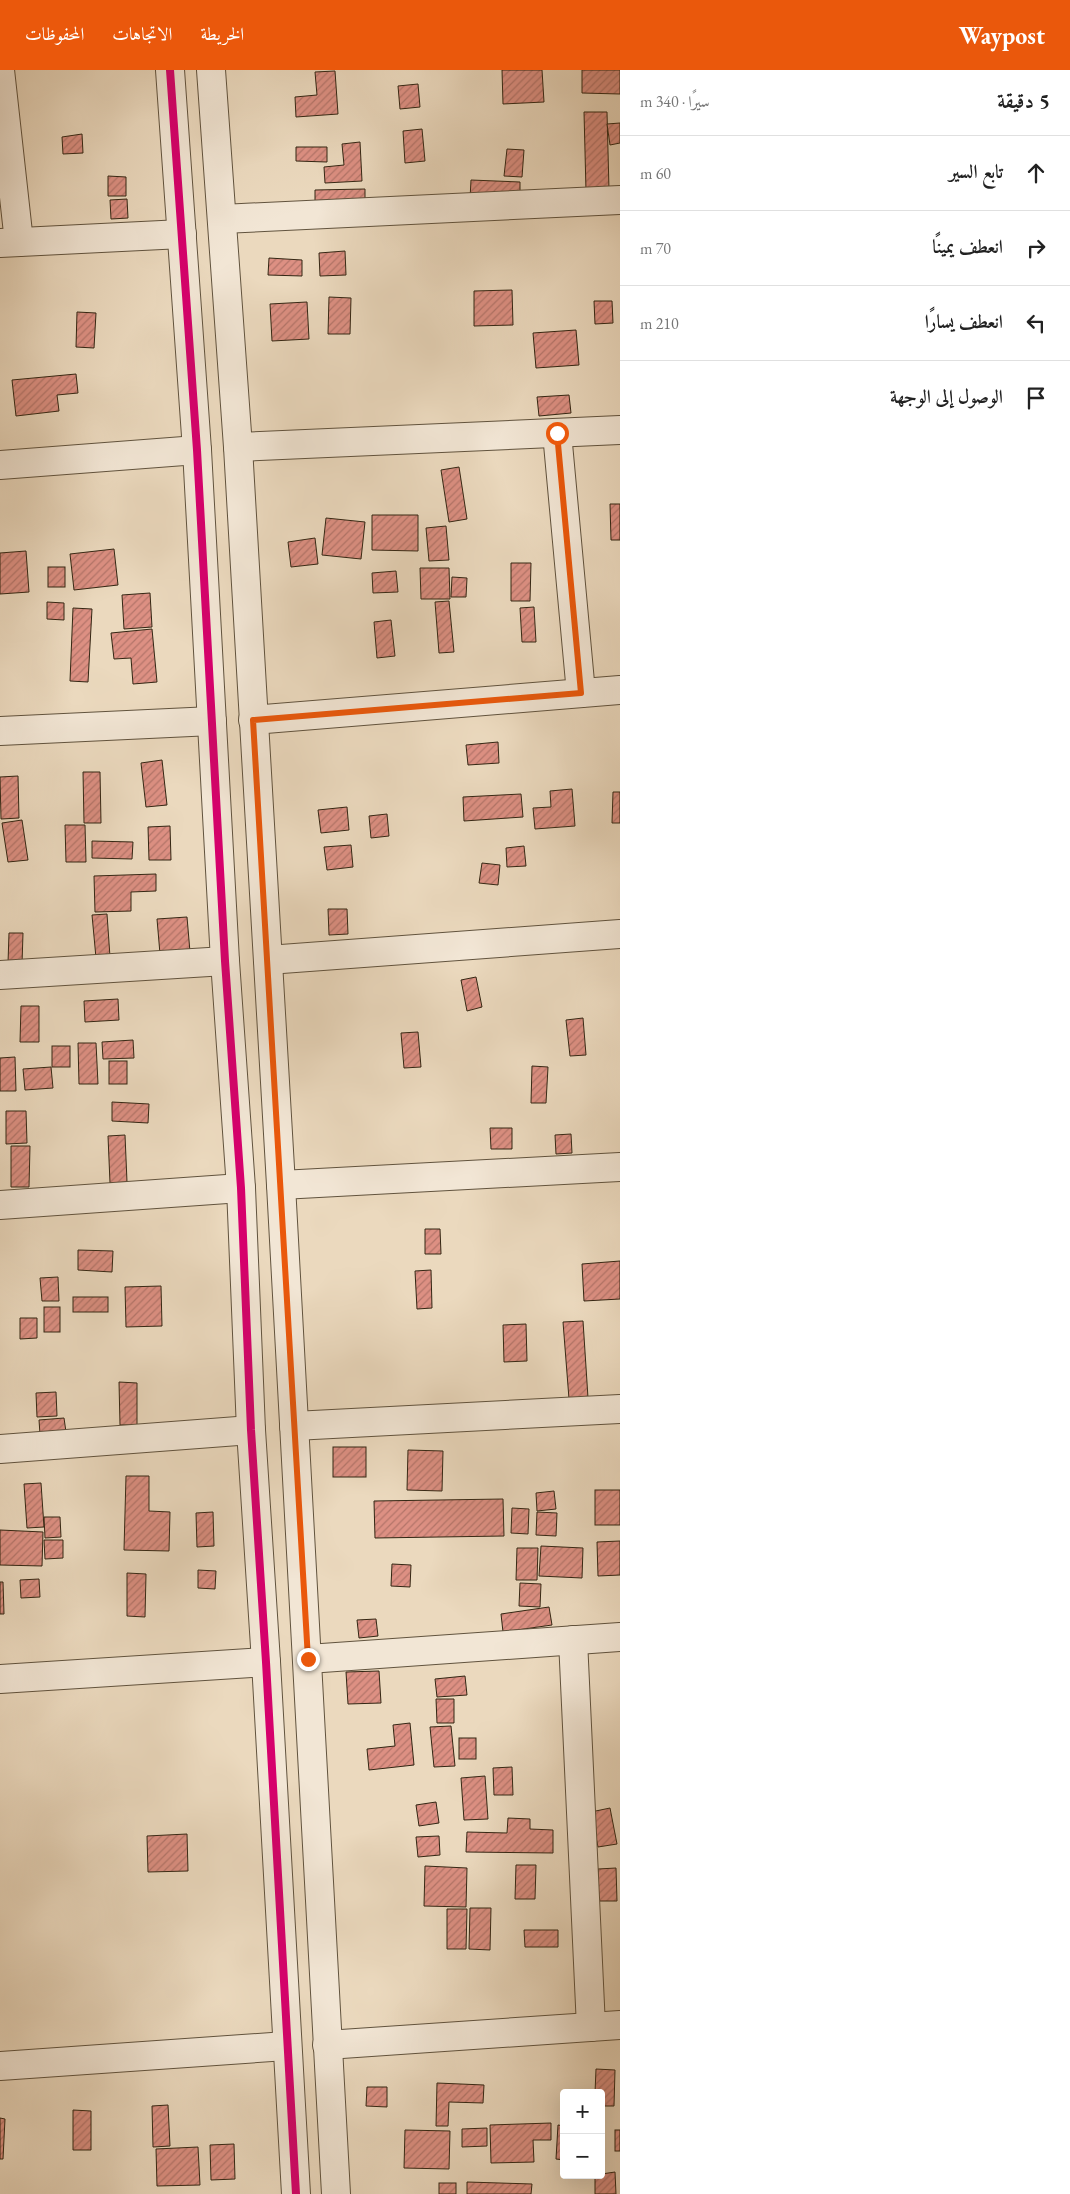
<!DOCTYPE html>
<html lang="ar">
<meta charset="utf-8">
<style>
body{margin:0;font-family:"EB Garamond",Amiri,serif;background:#f6f6f6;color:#222;direction:rtl}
.controls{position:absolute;right:15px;bottom:15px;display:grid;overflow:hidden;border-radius:5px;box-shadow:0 5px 20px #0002}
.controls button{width:45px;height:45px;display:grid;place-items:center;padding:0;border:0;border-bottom:1px solid #e0e0e0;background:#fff;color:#222;font:25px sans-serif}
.stop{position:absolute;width:15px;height:15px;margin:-11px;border:4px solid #ea580c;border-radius:50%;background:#fff}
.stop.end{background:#ea580c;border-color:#fff;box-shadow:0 1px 5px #0008}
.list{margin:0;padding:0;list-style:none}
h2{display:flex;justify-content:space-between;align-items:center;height:65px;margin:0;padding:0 20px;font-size:21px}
h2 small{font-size:16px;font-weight:400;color:#767676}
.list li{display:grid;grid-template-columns:32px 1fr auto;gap:15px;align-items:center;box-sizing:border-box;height:75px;padding:0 20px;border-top:1px solid #e0e0e0}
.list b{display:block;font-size:19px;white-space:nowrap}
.list em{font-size:16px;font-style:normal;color:#767676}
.icon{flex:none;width:28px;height:28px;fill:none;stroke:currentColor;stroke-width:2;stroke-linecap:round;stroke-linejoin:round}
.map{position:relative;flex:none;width:620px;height:2124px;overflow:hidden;direction:ltr}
header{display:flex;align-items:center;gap:30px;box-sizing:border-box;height:70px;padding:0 25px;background:#ea580c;color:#fff}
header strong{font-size:24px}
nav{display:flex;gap:28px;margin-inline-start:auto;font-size:18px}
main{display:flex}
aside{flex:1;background:#fff}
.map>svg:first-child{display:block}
.building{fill:url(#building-hatch);stroke:#332613}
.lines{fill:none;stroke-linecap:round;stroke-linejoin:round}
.street-casing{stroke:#61533e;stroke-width:30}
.street{stroke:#f2e6d5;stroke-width:28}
.cycleway-casing{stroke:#f2e6d5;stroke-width:11}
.cycleway{stroke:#d6006c;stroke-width:8}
.route{stroke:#ea580c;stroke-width:6}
</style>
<header>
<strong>Waypost</strong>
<nav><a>الخريطة</a><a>الاتجاهات</a><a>المحفوظات</a></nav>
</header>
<main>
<aside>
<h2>5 دقيقة<small>سيرًا · 340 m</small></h2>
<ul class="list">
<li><svg class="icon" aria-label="ahead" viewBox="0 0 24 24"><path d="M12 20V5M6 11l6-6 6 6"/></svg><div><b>تابع السير</b></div><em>60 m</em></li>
<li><svg class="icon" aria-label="right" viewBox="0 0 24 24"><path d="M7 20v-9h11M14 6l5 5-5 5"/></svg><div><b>انعطف يمينًا</b></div><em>70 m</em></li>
<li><svg class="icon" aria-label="left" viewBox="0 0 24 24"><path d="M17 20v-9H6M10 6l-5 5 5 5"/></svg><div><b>انعطف يسارًا</b></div><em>210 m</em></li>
<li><svg class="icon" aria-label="arrive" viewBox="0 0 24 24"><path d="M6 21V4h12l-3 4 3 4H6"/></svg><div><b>الوصول إلى الوجهة</b></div></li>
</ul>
</aside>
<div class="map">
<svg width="620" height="2124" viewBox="0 0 620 2124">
<defs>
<pattern id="building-hatch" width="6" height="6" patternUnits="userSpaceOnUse" patternTransform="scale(1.25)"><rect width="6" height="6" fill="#dd9083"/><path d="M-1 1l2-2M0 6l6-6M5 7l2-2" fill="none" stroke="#b4756a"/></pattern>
</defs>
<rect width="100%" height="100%" fill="#ebd9be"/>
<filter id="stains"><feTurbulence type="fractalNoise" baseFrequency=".004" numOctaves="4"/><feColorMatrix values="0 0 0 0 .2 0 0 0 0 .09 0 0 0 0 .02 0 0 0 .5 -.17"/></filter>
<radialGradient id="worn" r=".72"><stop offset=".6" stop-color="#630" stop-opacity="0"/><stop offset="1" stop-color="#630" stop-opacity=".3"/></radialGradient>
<g class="building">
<path d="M502,0H542L544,32L503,34Z"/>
<path d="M582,0H620V24L582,23Z"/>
<path d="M335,1L338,44L296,47L295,27L317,25L315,2Z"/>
<path d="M418,14L420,37L400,39L398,16Z"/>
<path d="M584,42H607L609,120L586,121Z"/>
<path d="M620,53V73L610,75L607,54Z"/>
<path d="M422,59L425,91L405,93L403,61Z"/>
<path d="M82,64L83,83L63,84L62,67Z"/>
<path d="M360,72L362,111L325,113L324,97L344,95L342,74Z"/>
<path d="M296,77H327V92L296,91Z"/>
<path d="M507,79L524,80L522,107L504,106Z"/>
<path d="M108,106L126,107V126H108Z"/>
<path d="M471,110L520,112V131L470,129Z"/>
<path d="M365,119V139L315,140V120Z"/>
<path d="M127,129L128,148L111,149L110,130Z"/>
<path d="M345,181L346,205L320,206L319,183Z"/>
<path d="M269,188L302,190V206L268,205Z"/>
<path d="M512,220L513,255L474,256V221Z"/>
<path d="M329,227L351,228L350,264H328Z"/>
<path d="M594,231H612L613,253L595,254Z"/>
<path d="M307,232L309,269L272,271L270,234Z"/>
<path d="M77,242L96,243L94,278L76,277Z"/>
<path d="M576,260L579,295L536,298L533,263Z"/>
<path d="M76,304L78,323L57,325L59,341L16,346L12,310Z"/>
<path d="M569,325L571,343L539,346L537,327Z"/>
<path d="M459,397L467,449L449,452L441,400Z"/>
<path d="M610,434H620V470H611Z"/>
<path d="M372,445H418V481L372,480Z"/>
<path d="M326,448L365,452L361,489L322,485Z"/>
<path d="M446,456L449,490L429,491L426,458Z"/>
<path d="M315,468L318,494L291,497L288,472Z"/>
<path d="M114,479L118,515L74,520L70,484Z"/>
<path d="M26,481L29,522L0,524V483Z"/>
<path d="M511,493H531L530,531H511Z"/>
<rect x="48" y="497" width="17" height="20"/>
<path d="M420,498H449L450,529H421Z"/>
<path d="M396,501L398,522L373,523L372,503Z"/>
<path d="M452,507L467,508L466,527H451Z"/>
<path d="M150,523L152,557L124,559L122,525Z"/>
<path d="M449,531L454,582L439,583L435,532Z"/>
<path d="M47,532L64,533V550L47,549Z"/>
<path d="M534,537L536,572H522L520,538Z"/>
<path d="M73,538L92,539L88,612L70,611Z"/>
<path d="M391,550L395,586L377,588L374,552Z"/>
<path d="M152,559L157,612L133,614L131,588L114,589L111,563Z"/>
<path d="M498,672L499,693L468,695L466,675Z"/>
<path d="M162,690L167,735L146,737L141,693Z"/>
<path d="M83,702H100L101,753H84Z"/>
<path d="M18,706L19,748L1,749L0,707Z"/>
<path d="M572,719L575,756L535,759L533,738L551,737L550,721Z"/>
<path d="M613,722H620V753H612Z"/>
<path d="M521,724L523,747L464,751L463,727Z"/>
<path d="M347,737L349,760L321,763L318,740Z"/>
<path d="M387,744L389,766L371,768L369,746Z"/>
<path d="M22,750L28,790L8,792L2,753Z"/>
<path d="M65,755H85L86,792H66Z"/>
<path d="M170,756L171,790H149L148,757Z"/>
<path d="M92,771L133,772L132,789L92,788Z"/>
<path d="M351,775L353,797L327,800L324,777Z"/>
<path d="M524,776L526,796L507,797L506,778Z"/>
<path d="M482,793L500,795L498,815L479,813Z"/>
<path d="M156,804V821L131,822V841L95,842L94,806Z"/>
<path d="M328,839H347L348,864L329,865Z"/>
<path d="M107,844L110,887L96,888L92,845Z"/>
<path d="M187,847L190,882L160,884L157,849Z"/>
<path d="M9,863H23L22,894L8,893Z"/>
<path d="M476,907L482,937L467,941L461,910Z"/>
<path d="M118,929L119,950L85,952L84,931Z"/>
<path d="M21,936H39V972H20Z"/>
<path d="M583,948L586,985L570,986L566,950Z"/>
<path d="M418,962L421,997L404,998L401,963Z"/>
<path d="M133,970L134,988L103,989L102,972Z"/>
<path d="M78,973H96L98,1014H79Z"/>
<rect x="52" y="976" width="18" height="21"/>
<path d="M15,987L16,1021H0V988Z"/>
<rect x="109" y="991" width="18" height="23"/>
<path d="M532,996L548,997L546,1033H531Z"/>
<path d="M51,997L53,1018L25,1020L23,999Z"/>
<path d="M112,1032L149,1034L148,1053L112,1051Z"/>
<path d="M6,1041H26L27,1073L6,1074Z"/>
<path d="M490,1058H512V1079H491Z"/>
<path d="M571,1064L572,1083L556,1084L555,1065Z"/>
<path d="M125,1065L127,1112L110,1113L108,1066Z"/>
<path d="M11,1076H30L29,1117H11Z"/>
<path d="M425,1159H440L441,1184H425Z"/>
<path d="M78,1180L113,1181L112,1202L78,1200Z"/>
<path d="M620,1191V1229L584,1231L582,1194Z"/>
<path d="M431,1200L432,1238L417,1239L415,1201Z"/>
<path d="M58,1207L59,1231H42L40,1208Z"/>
<path d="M161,1216L162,1256L126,1257L125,1217Z"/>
<rect x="73" y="1227" width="35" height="15"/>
<rect x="44" y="1237" width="16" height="25"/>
<path d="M20,1248H37V1268L20,1269Z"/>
<path d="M583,1251L588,1328L569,1329L563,1252Z"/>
<path d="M526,1254L527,1291L504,1292L503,1255Z"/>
<path d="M119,1312L137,1313V1355H120Z"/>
<path d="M56,1322L57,1346L37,1347L36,1323Z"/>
<path d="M64,1348L66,1362L40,1364L39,1350Z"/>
<rect x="333" y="1377" width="33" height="30"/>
<path d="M408,1380L443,1381L442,1421L407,1420Z"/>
<path d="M126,1406H149V1441L170,1442L169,1481L124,1480Z"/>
<path d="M41,1413L44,1457L27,1458L24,1414Z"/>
<rect x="595" y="1420" width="25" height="35"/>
<path d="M554,1421L556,1439L537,1441L536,1423Z"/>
<path d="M503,1429L504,1466L375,1468L374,1431Z"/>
<path d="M512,1438L529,1439L528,1464L511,1463Z"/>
<path d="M213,1442L214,1476L197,1477L196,1443Z"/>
<path d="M537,1442L557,1443L556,1466L536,1465Z"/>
<path d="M44,1447H60L61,1467L45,1468Z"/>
<path d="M0,1460L43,1462L42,1496L0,1495Z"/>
<path d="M44,1470H63V1488L45,1489Z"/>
<path d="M620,1471V1505L598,1506L597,1472Z"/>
<path d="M541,1476L583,1478L582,1508L539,1506Z"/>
<path d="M517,1478H538L537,1510H516Z"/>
<path d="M392,1494L411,1495L410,1517L391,1516Z"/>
<path d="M198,1500L216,1501L215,1519L198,1518Z"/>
<path d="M127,1503L146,1504L145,1547L127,1546Z"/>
<path d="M39,1509L40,1527L21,1528L20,1510Z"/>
<path d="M0,1512H3L4,1544H0Z"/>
<path d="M520,1513L541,1514L540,1537L519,1536Z"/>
<path d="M549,1537L552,1555L503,1562L501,1544Z"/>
<path d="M376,1549L378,1566L359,1568L357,1550Z"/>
<path d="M379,1601L381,1633L348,1634L346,1602Z"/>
<path d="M465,1606L467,1625L437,1627L435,1609Z"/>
<path d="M436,1629H454V1653H437Z"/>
<path d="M410,1653L414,1695L369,1700L367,1679L395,1676L393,1655Z"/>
<path d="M451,1656L455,1696L434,1697L430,1657Z"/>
<rect x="459" y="1668" width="17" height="21"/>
<path d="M512,1697L513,1725H494L493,1698Z"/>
<path d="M485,1706L488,1749L464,1750L461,1708Z"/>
<path d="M436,1732L439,1753L419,1756L416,1735Z"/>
<path d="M610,1738L617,1774L598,1777L591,1742Z"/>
<path d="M508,1748L530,1749V1759L553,1760V1783L466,1782L467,1762L507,1763Z"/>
<path d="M187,1764L188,1801L148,1802L147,1766Z"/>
<path d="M439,1766L440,1785L418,1787L416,1767Z"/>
<path d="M516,1795H536L535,1829H515Z"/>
<path d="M425,1796L467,1798L466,1837L424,1836Z"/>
<path d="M616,1798L617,1831H598V1799Z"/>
<path d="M470,1838H491L490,1880L469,1879Z"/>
<path d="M447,1839H467L466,1879H447Z"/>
<path d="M524,1860H558V1877H525Z"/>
<path d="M596,1999L615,2000L614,2036H601V2023H595Z"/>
<path d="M437,2013L484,2015L483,2033L449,2032L448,2056H436Z"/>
<path d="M367,2017H387V2037L366,2036Z"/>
<path d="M168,2035L170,2076L153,2077L152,2036Z"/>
<path d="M73,2040L91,2041V2080H73Z"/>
<path d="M0,2048L5,2049L3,2089H0Z"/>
<path d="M551,2053V2070H533L534,2092L491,2093L490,2055Z"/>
<path d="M558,2055L564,2056V2090L556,2089Z"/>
<path d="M487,2058V2076L462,2077V2059Z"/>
<path d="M405,2060L450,2061L449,2099L404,2098Z"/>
<rect x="615" y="2060" width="5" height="21"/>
<path d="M234,2074L235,2109L211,2110L210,2075Z"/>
<path d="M198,2077L200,2115L157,2116L156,2079Z"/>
<path d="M615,2102L616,2124H595V2105Z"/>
<path d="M467,2112L532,2114L531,2124H467Z"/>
<rect x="439" y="2113" width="17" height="11"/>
</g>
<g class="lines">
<g class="street-casing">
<g id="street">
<path d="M0,0L19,172"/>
<path d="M170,0L197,380L225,891L241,1118L251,1360L266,1592L296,2124"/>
<path d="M211,0L238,377L281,1115L336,2124"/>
<path d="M222,149L620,130"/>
<path d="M0,173L182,164"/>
<path d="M557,363L581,623"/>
<path d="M238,377L620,360"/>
<path d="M0,395L197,380"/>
<path d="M253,650L620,620"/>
<path d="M0,661L212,651"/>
<path d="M268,890L620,864"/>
<path d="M0,905L225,891"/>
<path d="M281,1115L620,1097"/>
<path d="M0,1135L241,1118"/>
<path d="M294,1356L620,1339"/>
<path d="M0,1379L251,1360"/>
<path d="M573,1570L591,1957"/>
<path d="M308,1589L620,1567"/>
<path d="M0,1609L266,1592"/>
<path d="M327,1975L620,1955"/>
<path d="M0,1996L286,1976"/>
</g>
</g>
<use href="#street" class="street"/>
<g class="cycleway-casing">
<path id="cycleway" d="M170,0L197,380L225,891L241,1118L251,1360L266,1592L296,2124"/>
</g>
<use href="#cycleway" class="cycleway"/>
</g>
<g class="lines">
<path class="route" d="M308,1589L253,650L581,623L557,363"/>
</g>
<rect width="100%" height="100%" filter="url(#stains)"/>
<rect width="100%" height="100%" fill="url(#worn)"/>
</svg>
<div class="controls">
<button>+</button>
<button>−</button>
</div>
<div class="stop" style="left:557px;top:363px"></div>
<div class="stop end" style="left:308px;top:1589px"></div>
</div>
</main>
